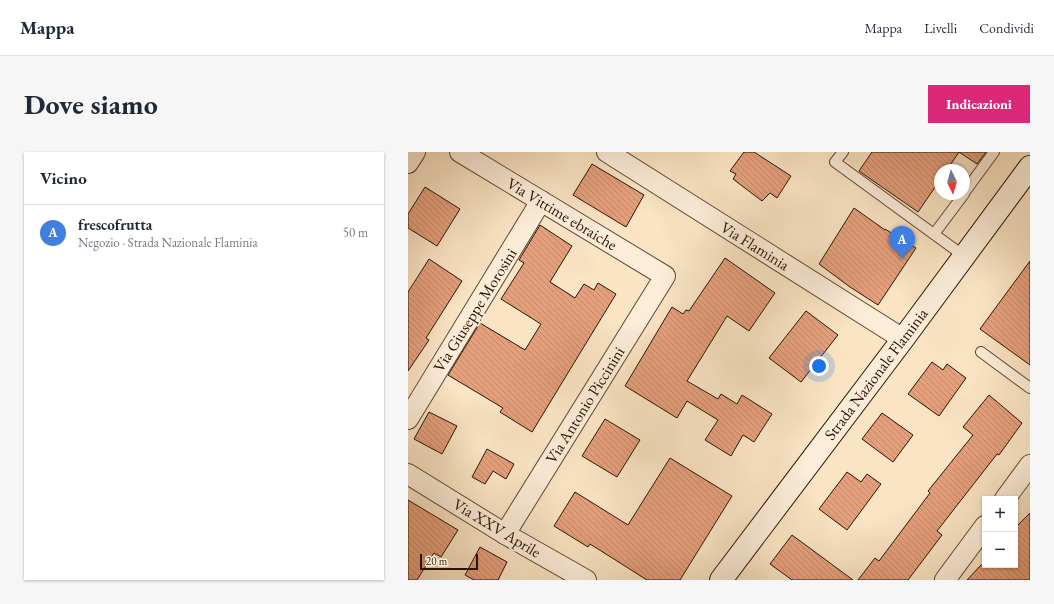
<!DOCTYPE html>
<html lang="it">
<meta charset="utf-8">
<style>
body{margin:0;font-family:"EB Garamond",serif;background:#f6f6f7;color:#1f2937}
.controls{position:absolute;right:12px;bottom:12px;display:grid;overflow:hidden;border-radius:0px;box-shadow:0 1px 3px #0004}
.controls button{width:36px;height:36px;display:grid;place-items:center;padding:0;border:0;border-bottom:1px solid #e0e1e3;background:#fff;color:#1f2937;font:20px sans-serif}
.compass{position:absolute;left:526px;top:12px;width:36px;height:36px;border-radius:50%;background:#fff;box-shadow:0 1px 3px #0004;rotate:175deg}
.scale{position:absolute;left:12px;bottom:10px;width:58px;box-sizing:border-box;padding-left:4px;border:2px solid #2b1400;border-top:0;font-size:11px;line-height:14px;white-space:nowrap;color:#2b1400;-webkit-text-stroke:3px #fcedd9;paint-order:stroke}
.you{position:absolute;left:411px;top:214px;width:14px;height:14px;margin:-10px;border:3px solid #fff;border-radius:50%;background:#1a73e8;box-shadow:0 0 0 6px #1a73e833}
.badge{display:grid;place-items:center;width:26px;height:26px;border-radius:50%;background:#db2777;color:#fff;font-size:13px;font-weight:700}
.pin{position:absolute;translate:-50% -33px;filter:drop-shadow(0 1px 2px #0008)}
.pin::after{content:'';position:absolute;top:21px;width:14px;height:12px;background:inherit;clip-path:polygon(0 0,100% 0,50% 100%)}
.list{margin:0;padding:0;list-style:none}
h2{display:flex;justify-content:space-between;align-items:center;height:52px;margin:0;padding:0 16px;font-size:17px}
h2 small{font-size:13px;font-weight:400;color:#747a83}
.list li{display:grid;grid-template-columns:26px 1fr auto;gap:12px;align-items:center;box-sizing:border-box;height:56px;padding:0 16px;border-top:1px solid #e0e1e3}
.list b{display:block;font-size:15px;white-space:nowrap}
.list p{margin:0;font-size:13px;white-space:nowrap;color:#747a83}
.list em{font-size:13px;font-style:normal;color:#747a83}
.map{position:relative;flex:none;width:622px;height:428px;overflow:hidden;border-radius:0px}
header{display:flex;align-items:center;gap:24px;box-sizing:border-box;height:56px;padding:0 20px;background:#fff;border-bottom:1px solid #e0e1e3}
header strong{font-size:19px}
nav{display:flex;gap:22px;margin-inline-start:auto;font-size:14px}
.intro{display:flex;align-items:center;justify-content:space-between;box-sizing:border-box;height:96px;padding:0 24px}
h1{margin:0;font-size:28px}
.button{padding:10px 18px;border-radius:0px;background:#db2777;color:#fff;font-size:14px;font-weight:700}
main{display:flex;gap:24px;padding:0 24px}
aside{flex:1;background:#fff;border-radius:0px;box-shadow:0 1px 3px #0004}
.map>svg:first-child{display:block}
.building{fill:url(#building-back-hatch);stroke:#2b1400}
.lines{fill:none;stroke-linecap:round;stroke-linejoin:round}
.service-casing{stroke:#5f4831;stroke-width:12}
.minor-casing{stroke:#5f4831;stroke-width:22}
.secondary-casing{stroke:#2b1400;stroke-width:24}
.service{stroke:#fcedd9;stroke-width:10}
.minor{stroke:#fcedd9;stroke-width:20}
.secondary{stroke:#fcedd9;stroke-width:22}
.labels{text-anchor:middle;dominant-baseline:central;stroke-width:3.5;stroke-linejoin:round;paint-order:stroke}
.street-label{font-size:16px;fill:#2b1400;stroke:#fcedd9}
</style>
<header>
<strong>Mappa</strong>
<nav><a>Mappa</a><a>Livelli</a><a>Condividi</a></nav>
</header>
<div class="intro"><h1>Dove siamo</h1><a class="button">Indicazioni</a></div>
<main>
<aside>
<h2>Vicino<small></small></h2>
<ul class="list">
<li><span class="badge" style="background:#3f7fe0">A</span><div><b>frescofrutta</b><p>Negozio · Strada Nazionale Flaminia</p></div><em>50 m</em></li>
</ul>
</aside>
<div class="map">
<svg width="622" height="428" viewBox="0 0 622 428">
<defs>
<pattern id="building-back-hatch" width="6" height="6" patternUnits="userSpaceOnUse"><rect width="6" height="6" fill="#e69f7b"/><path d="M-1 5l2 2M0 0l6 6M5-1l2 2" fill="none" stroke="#c58869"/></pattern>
</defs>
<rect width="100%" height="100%" fill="#fae4c4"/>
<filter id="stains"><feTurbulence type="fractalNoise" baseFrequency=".005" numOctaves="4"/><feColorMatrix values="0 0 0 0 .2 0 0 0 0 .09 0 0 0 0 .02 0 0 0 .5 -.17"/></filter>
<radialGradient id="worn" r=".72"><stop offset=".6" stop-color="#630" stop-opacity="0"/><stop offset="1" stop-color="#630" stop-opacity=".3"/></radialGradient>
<g class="building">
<path d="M336,0H346L383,24L369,46L362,41L354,49L325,27L328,22L322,19Z"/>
<path d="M464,0H551L539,18H532V28L510,60L451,19Z"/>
<path d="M551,0H578L569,12Z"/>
<path d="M184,12L236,43L218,75L165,43Z"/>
<path d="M17,35L52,57L29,94L0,76V62Z"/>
<path d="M446,56L477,78V77L508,96L470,153L442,135L411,112Z"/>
<path d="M132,73L164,94L142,130L167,146L176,132L186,138L190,131L208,142L124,280L92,260L95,256L40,223L72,171L117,198L133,172L93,147L116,111L111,108Z"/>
<path d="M317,106L367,141L341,179L319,164L279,229L310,247L313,242L329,252L334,243L364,262L346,290L335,283L323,304L297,288L310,268L279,249L269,266L217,234L264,155L275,162L278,158L281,159Z"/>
<path d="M21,107L54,129L18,186L21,188L0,219V140Z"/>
<path d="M622,109V213L572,177Z"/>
<path d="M398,159L430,183L393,230L361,206Z"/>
<path d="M524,210L535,218L539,212L558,226L531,264L500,242Z"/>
<path d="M581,243L614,271L591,303L589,302L529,379L534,383L500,428H450L467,406L471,409L522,341L520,339L565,283L555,275Z"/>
<path d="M21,260L49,274L34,302L6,287Z"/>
<path d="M474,261L505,283L485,310L454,287Z"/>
<path d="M197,267L232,288L209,325L174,304Z"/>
<path d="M79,297L106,312L98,327L85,319L77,332L64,325Z"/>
<path d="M262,306L324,344L272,428H239L182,392L180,395L146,374L167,340L220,373Z"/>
<path d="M439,320L453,330L459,322L473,332L439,378L411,357Z"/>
<path d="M0,348L50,378L33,405L26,401L9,428H0Z"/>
<path d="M622,361V428H559L573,413H607V376Z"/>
<path d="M384,383L445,428H384L362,412Z"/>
<path d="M72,395L99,410L90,428H66L57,423Z"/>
</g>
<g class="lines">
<g class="service-casing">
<g id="service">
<path d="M435,0L427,10L556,104"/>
<path d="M556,41L586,0"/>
<path d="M526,82L556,42"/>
<path d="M573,200L622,236"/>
</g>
</g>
<g class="minor-casing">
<g id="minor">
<path d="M52,0L257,124L97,382"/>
<path d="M199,0L495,187"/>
<path d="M0,11L7,0"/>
<path d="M0,267L133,49"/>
<path d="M0,322L97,382L178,428"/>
<path d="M597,347L622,313"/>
<path d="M537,428L577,374"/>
</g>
</g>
<g class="secondary-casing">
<path id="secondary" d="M313,428L495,187L622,15"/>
</g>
<use href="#service" class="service"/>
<use href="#minor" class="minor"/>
<use href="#secondary" class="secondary"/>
</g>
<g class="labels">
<g class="street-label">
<text transform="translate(154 62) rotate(31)">Via Vittime ebraiche</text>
<text transform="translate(347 94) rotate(32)">Via Flaminia</text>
<text transform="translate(67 158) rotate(-58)">Via Giuseppe Morosini</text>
<text transform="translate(468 222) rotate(-53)">Strada Nazionale Flaminia</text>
<text transform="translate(177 253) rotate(-58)">Via Antonio Piccinini</text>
<text transform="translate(89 376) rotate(31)">Via XXV Aprile</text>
</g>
</g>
<rect width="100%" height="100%" filter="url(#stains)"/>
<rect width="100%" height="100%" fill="url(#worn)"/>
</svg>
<div class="controls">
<button>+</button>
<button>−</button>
</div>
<svg class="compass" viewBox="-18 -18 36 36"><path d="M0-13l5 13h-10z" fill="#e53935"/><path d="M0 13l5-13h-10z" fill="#747a83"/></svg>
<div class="scale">20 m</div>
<div class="you"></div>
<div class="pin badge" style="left:494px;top:107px;background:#3f7fe0">A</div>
</div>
</main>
